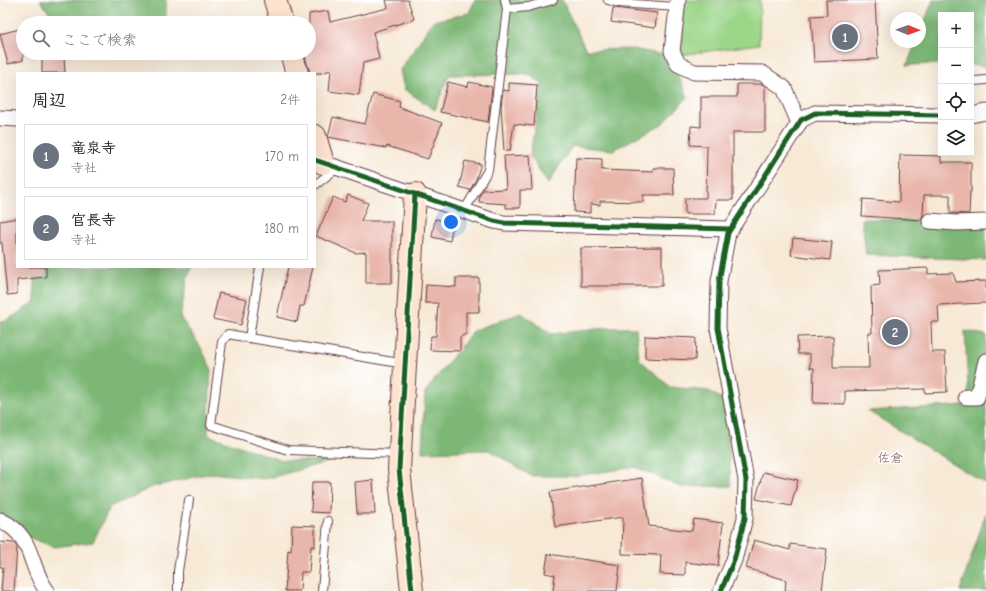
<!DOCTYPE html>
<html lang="ja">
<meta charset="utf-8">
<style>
body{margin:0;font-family:"Comic Neue","Klee One",sans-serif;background:#f2f2f2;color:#222}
.controls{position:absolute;right:12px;top:12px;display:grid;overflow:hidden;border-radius:0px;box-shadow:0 4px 16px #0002}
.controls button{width:36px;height:36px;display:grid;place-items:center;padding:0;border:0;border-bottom:1px solid #e0e0e0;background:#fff;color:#222;font:20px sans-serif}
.compass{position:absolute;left:890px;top:12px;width:36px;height:36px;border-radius:50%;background:#fff;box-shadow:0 4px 16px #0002;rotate:91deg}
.you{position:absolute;left:451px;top:222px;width:14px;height:14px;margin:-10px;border:3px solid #fff;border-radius:50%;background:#1a73e8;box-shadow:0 0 0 6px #1a73e833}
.badge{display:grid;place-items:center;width:26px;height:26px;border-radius:50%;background:#7c3aed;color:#fff;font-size:13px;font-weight:700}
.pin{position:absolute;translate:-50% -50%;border:2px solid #fff;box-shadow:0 1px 4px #0006}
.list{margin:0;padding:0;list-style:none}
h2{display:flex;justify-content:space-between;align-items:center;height:52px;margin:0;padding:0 16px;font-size:17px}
h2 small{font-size:13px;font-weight:400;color:#767676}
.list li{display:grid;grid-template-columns:26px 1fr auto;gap:12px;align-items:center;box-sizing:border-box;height:64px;margin:0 8px 8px;padding:0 8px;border:1px solid #e0e0e0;border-radius:0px}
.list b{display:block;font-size:15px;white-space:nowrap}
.list p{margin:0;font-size:13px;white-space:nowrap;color:#767676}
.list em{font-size:13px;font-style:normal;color:#767676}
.icon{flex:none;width:22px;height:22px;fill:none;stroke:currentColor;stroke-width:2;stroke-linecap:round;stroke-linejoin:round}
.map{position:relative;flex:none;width:986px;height:591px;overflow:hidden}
.search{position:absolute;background:#fff;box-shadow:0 4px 16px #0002;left:16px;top:16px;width:300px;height:44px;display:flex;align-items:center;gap:10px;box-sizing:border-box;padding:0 14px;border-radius:22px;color:#767676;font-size:15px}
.panel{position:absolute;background:#fff;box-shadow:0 4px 16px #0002;left:16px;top:72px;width:300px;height:196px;border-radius:0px}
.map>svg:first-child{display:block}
.green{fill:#9bd689;stroke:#727a5a}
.forest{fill:#7cb775;stroke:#636b50}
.building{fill:#e9b6ab}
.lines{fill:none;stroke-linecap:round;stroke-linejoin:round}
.lane-casing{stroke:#643d44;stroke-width:10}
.street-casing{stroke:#643d44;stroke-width:17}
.secondary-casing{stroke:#643d44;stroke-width:24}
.lane{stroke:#fff;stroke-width:8}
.street{stroke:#fff;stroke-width:15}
.secondary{stroke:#fde4d0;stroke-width:22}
.cycleway-casing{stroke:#fff;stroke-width:8}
.cycleway{stroke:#1b5e20;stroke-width:5}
.labels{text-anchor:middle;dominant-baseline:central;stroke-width:3;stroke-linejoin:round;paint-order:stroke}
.quarter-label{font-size:13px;fill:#825458;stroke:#fff}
</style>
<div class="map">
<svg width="986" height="591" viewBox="0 0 986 591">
<rect width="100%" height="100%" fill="#fff"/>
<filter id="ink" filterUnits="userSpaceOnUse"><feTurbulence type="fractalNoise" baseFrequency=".025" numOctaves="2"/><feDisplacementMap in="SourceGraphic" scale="8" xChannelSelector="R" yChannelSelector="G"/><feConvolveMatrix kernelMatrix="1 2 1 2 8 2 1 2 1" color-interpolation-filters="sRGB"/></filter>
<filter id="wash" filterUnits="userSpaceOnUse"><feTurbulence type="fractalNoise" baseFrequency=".012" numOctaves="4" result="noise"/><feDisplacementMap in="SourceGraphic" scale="16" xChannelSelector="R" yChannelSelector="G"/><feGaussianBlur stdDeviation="0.9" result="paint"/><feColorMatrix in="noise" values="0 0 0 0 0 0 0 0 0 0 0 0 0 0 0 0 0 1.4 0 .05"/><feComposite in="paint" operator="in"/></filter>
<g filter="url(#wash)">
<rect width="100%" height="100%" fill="#f7e9d5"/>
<path class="green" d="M684,0H760L759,44L681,55Z"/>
<g class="forest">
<path d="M40,0H166V23H57Z"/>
<path d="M475,0H562L586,50L633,49L669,56L688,97L662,124L613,150L572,146L548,184L530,155L542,84L528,74L449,75L435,110L404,89L400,70L433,21L469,13Z"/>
<path d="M933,0H986V67L971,65V15H941V64L907,65L916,42H920V33Z"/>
<path d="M862,219L986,223V260L866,255Z"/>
<path d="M34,267H192L188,276L180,317L200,346L211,368L208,435L280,460L331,461L266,479L211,473L152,487L110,507L93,542L54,547L0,526V321L7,320L35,302Z"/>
<path d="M521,313L551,334L606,328H636L639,359L670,387L709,391L726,402L731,486L680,487L636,467L574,476H531L489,450L422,452L425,392L474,330Z"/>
<path d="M965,331L986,335V484L868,411L969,405Z"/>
<path d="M986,513V591H960Z"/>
</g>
<g id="blocks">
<g class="building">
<path d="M386,0H408L414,19L373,32L379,59L363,63L359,95L329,91L331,70L322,73H310L304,53H309V14L328,11L330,22L388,8Z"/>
<path d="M826,0H875L878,59L814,62L811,16L827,15Z"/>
<path d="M613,8L657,13L655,28L611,22Z"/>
<path d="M23,28V60L8,64L0,34Z"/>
<path d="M42,57H64L65,73H42Z"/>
<path d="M448,82L468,87L469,82L492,87L488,122L440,112Z"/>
<path d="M509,83L537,85L534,126L514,124L510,151H504L501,107L503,90L509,91Z"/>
<path d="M737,84H762L765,86V132H733V200H716L715,214H685V198H706L707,146L690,145L691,126L701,127V97H737Z"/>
<path d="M373,94L400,101L399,107L442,123L428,159L387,146L386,148L328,137L333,117L365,124Z"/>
<path d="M530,155L532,190H520V208H506V204L479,202L480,195L483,190L506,189L504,156Z"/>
<path d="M900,155L941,156V162H971V192H970L969,214L950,213V195H924L923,215L921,220L862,216L863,199L899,202Z"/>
<path d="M576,158L602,159V170L653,172V168H673L674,195H643V202L600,201V205L590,204V213L574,212Z"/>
<path d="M465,161L481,164L476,179L470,190L459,187Z"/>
<path d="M348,195L368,203L361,221H392V283H366V252L356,253L316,236L333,197L345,202Z"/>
<path d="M17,218V267H46V277L17,280V294L7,295L2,243H0V221Z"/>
<path d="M435,219L453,223L450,241L432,237Z"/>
<path d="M793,238L832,242L830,260L791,255Z"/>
<path d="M662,247V286H581V248Z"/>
<path d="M288,267H313L304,306H300L297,322L277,317Z"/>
<path d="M928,268V274L953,273L956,282L986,281V303L938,305L939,322H931L932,352H945L947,392L925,393V389L845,391V404L813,403L814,368H810V354H798L797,337L833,336V368H869L868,333H872L871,286L880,285L879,270Z"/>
<path d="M456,278H479V312H466V334L460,337V351L430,350L431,336H436L438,303H425L426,285L456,287Z"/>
<path d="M219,293L247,299L241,325L213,319Z"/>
<path d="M645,336L696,338L695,360L645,358Z"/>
<path d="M763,472L798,480L791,506L756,499Z"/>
<path d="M642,478L649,526L692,531L694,519L723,523L718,566L685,562V575L660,574L661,555L622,554L623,517L555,527L550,492Z"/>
<path d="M373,480L375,514H357L355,482Z"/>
<path d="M312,482H330L329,513L311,512Z"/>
<path d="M292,525L315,526V547L311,546L309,572H301L300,591H285L288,550L291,551Z"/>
<path d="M754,540L790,550V544L827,549L822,591H785L786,580L746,568Z"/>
<path d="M0,542L14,543L17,547L14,591H1L3,567H0Z"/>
<path d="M548,554L620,565L617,591H553L555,575L545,573Z"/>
</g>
</g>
</g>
<g filter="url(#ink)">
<use href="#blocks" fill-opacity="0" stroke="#643d44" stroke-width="1"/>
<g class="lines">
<g class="lane-casing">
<g id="lane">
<path d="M608,0L618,3L677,7"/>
<path d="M507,9L528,7L553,0"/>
<path d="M975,81L986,80"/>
<path d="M315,185L337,168"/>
<path d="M464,211L488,170L507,9L505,0"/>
<path d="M260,267L249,338L228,334L222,342L211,425L288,450L400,454"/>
<path d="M249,338L405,364"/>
<path d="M178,591V571L189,500"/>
<path d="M322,591L328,521"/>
</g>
</g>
<g class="street-casing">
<g id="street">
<path d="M678,0L672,51L678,64L694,72L762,73L784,88L799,123"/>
<path d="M971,115L986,112"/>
<path d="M0,118L17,119"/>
<path d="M315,160L494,221L504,223L730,229"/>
<path d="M930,221L956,223L986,222"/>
<path d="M966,397H977L986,361"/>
<path d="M0,520C36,537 27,565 47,591"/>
<path d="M721,591L734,560L745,518L746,480L718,328L719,281L728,233L801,120L815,113L941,115"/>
</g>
</g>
<g class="secondary-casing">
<g id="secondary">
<path d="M275,0L282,23"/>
<path d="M291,53L297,73"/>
<path d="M315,136L323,163"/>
<path d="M412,591L399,469L415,194"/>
</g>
</g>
<use href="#lane" class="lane"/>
<use href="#street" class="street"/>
<use href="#secondary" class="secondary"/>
<g class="cycleway-casing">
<g id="cycleway">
<path d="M315,160L494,221L504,223L730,229"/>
<path d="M412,591L399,469L415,194"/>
<path d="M721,591L734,560L745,518L746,480L718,328L719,281L728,233L801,120L815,113L941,115"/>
</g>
</g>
<use href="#cycleway" class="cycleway"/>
</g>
</g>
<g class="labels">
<g class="quarter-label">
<text x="890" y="457">佐倉</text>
</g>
</g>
</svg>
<div class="controls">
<button>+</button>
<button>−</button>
<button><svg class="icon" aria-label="locate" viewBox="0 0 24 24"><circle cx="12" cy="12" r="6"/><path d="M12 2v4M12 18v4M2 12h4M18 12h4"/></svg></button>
<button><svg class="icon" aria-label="layers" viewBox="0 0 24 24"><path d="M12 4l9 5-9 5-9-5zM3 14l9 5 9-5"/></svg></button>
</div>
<svg class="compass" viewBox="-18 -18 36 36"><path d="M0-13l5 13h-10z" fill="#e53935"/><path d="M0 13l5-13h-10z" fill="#767676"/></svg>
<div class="you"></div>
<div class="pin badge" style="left:845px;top:37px;background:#6b7280">1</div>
<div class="pin badge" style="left:895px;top:332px;background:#6b7280">2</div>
<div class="search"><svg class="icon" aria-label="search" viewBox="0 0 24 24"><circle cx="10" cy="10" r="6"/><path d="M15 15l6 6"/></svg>ここで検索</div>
<section class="panel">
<h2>周辺<small>2件</small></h2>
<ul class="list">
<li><span class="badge" style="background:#6b7280">1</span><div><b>竜泉寺</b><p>寺社</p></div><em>170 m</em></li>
<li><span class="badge" style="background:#6b7280">2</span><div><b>官長寺</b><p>寺社</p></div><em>180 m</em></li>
</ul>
</section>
</div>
